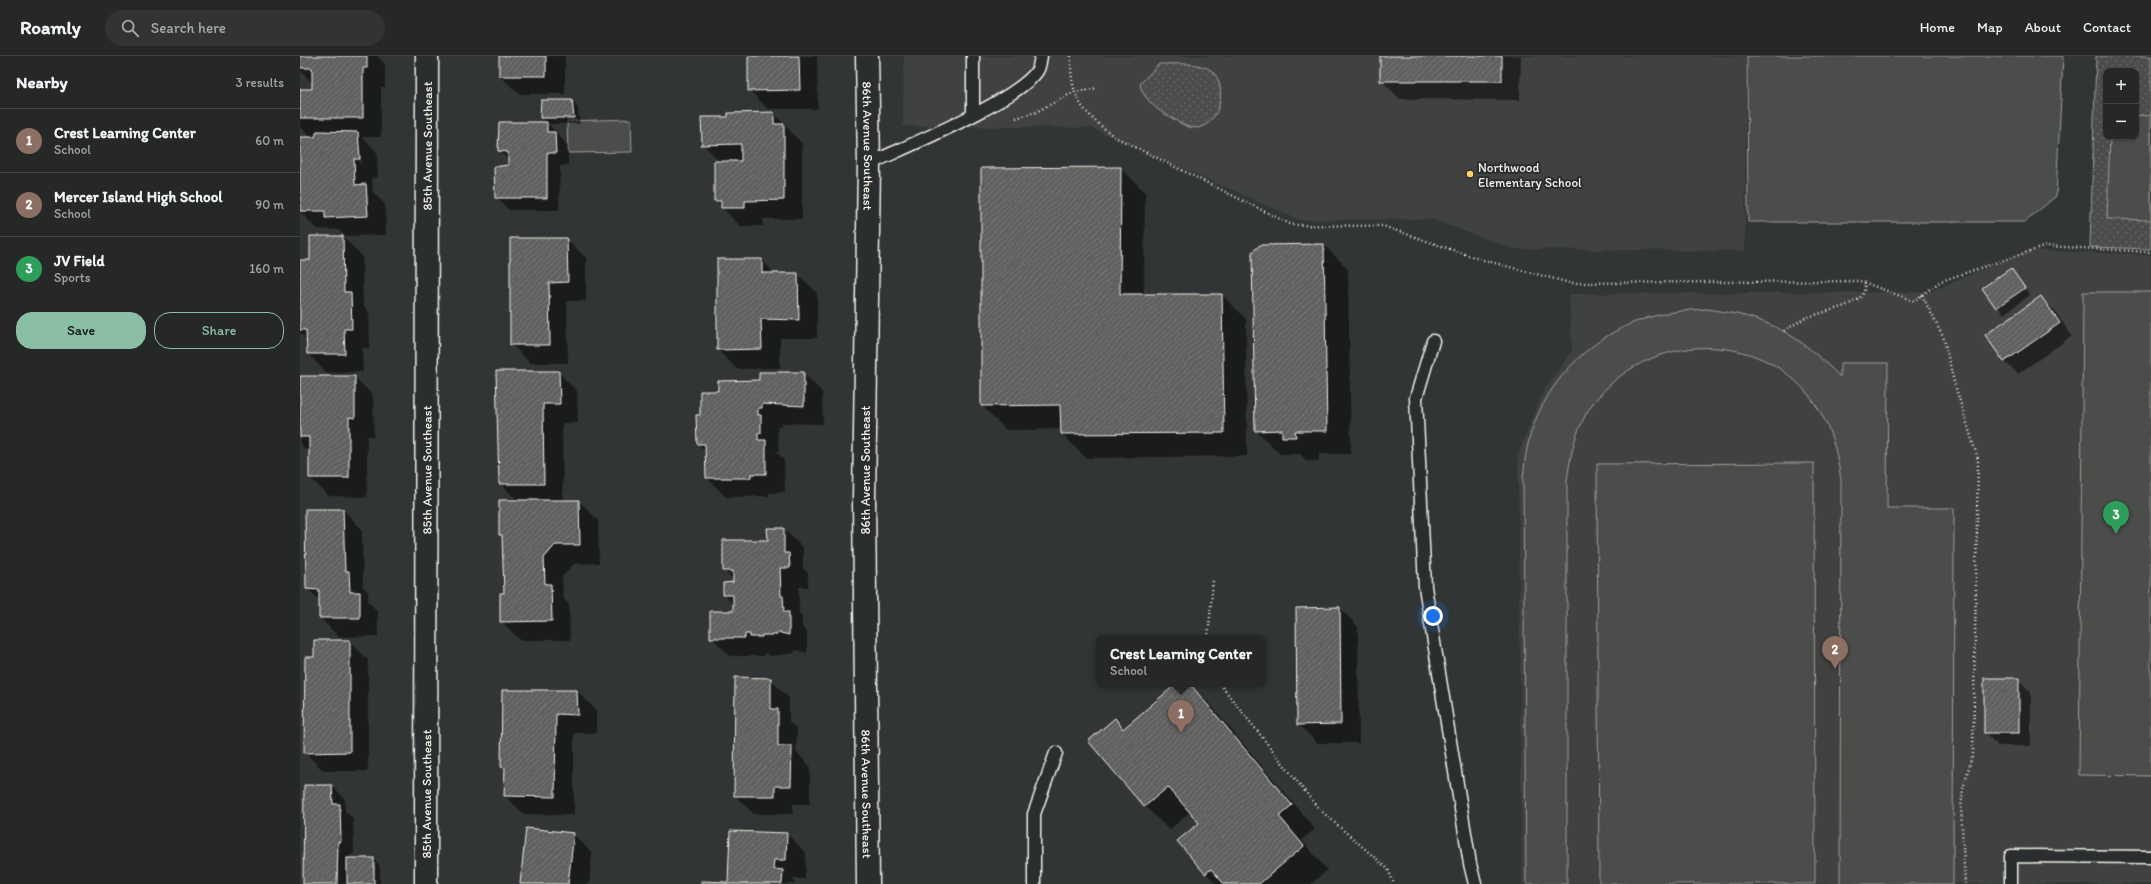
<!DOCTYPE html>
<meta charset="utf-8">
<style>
body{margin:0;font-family:Itim,sans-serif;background:#323434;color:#f1f3f6}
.controls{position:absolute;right:12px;top:12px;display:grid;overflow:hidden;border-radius:8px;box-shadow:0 1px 3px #0004}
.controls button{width:36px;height:36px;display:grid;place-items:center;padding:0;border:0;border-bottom:1px solid #424445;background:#262828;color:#f1f3f6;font:20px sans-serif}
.you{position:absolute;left:1133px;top:560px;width:14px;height:14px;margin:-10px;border:3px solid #fff;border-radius:50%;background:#1a73e8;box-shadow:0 0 0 6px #1a73e833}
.badge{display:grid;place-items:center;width:26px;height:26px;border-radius:50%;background:#8abfa5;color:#fff;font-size:13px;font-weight:700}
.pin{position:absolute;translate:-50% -33px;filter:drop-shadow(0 1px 2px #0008)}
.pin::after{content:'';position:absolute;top:21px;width:14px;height:12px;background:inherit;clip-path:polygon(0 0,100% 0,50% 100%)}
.popup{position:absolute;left:796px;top:579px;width:170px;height:52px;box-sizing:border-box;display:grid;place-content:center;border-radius:8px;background:#262828;filter:drop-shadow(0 1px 3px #0005);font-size:13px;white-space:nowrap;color:#a4a6a8}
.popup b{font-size:15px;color:#f1f3f6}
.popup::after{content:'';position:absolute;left:50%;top:100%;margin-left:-8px;border:8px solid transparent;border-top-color:#262828}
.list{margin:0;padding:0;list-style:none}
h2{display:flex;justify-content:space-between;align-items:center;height:52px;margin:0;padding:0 16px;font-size:17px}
h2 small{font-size:13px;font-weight:400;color:#a4a6a8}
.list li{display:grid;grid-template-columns:26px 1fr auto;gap:12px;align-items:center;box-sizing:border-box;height:64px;padding:0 16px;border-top:1px solid #424445}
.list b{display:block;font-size:15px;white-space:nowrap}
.list p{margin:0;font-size:13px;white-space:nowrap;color:#a4a6a8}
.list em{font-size:13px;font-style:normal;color:#a4a6a8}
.actions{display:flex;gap:8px;padding:12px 16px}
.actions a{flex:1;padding:9px 0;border:1px solid #8abfa5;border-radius:16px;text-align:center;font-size:14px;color:#8abfa5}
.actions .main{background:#8abfa5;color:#111}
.icon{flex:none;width:22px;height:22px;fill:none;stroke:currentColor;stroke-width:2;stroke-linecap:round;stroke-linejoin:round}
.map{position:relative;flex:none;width:1851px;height:828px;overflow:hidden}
header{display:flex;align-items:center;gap:24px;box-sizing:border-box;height:56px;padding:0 20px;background:#262828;border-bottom:1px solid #424445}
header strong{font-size:19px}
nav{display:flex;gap:22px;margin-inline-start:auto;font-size:14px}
.search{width:280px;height:36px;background:#323434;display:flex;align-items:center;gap:10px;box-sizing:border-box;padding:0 14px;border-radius:22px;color:#a4a6a8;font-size:15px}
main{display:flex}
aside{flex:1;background:#262828}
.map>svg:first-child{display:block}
.built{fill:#404242}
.grass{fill:url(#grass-dots);stroke:#a09f9a;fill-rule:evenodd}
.pitch{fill:#4b4d4c;stroke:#a09f9a}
.shadow{fill:#0007;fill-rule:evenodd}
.building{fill:url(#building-hatch);stroke:#f4f1e8}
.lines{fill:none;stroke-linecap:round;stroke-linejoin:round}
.service-casing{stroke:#f4f1e8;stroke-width:15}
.minor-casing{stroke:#f4f1e8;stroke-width:25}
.path{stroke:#f4f1e8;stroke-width:2.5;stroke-dasharray:1 3;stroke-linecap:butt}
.service{stroke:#2a2d2e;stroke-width:12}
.minor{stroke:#2a2d2e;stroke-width:22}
.poi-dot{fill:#ffd166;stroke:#2a2d2e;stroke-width:1.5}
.labels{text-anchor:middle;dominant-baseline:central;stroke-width:4;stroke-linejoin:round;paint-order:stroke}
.street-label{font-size:13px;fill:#f4f1e8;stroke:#2a2d2e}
.poi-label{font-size:13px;fill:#f4f1e8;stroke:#2a2d2e;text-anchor:start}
</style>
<header>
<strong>Roamly</strong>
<div class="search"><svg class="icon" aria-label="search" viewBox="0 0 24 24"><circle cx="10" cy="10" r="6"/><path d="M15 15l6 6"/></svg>Search here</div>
<nav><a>Home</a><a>Map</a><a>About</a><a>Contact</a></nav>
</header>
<main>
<aside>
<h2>Nearby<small>3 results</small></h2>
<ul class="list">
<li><span class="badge" style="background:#8d6e63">1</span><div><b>Crest Learning Center</b><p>School</p></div><em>60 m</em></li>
<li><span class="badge" style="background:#8d6e63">2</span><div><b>Mercer Island High School</b><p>School</p></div><em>90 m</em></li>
<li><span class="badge" style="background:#2e9e5b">3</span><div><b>JV Field</b><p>Sports</p></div><em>160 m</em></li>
</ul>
<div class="actions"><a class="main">Save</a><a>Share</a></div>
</aside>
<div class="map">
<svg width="1851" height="828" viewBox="0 0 1851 828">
<defs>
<pattern id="grass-dots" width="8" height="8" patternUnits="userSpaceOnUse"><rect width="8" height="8" fill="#4b4d4c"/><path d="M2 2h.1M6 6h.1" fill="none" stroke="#666766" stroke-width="1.8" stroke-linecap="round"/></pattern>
<pattern id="building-hatch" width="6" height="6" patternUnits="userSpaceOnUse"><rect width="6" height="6" fill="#5f605f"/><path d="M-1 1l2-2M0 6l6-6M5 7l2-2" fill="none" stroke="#777776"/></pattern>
</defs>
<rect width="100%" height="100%" fill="#323535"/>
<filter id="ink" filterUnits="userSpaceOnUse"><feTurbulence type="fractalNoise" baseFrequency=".025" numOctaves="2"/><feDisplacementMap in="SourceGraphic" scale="8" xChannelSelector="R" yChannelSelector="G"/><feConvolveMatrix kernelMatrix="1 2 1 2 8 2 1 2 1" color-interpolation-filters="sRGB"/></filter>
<g filter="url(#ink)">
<g class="built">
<path d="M604,0H1446L1445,195L1213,193L1131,163L999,164L792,72L603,70Z"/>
<path d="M1728,194L1851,199V828H1222L1218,399L1243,336L1272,295L1269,238L1630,236Z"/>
</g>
<g class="grass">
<path d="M1796,0H1851V193L1790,191ZM1806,15H1836V81H1806Z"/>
<path d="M859,8C874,8 893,6 907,12C931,23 921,72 895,72C884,72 874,62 865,58C854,52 842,40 840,28Z"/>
</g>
<g class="pitch">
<path d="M1447,0H1763L1756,140L1725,166H1448Z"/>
<path d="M1836,59L1851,60V164L1807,163L1810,81H1836Z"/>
<path d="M331,63L332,96L268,97L267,65Z"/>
<path d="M1783,236H1851V720L1779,719Z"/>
<path d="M1407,253C1468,261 1497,277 1540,321V307H1588L1587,452H1654L1653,828H1540L1541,424C1536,390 1529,363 1506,336C1457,278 1367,279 1313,326C1301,337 1289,350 1283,364C1273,384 1270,403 1267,425V828H1226L1223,422C1224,412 1225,402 1227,392C1239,332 1289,279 1347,262C1367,256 1386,254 1407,253Z"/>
<path d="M1514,407L1515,828H1299L1297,408Z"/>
</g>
<g class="shadow">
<path d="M0,0H77L85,8V31H81V81H62L77,96L78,121L72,122L73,136L85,148L86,179L45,180L39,174L17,173L0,156V82H11L0,71V34H13V28L0,14ZM58,94H60L61,107L59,108Z"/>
<path d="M200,0H265V38H219L200,20Z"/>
<path d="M449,0H517L518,53H468L449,34Z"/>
<path d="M1081,0H1221L1220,44L1100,43L1081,24Z"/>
<path d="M242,45H271L278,52L280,68H248L268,90V109L260,110L259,154H209L196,141L209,110V104L199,95L246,67L241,62Z"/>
<path d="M474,57L502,88V163H463V170H440L415,144L420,106L403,88L429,62Z"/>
<path d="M821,112L845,136L844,239H922L946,263L947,400L786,402L762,378V373L706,374L682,350Z"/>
<path d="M43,181L62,200L63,249L69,256L70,292H62L63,316L27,317L8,298V285L0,277V205H11Z"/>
<path d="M211,183H267L286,202V245H267L268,307H230L211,288Z"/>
<path d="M1024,189L1048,213L1051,398H1019V405H1007L1000,398H980L956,374Z"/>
<path d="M462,204L475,218H498L517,237V282H480V312L437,313L418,294Z"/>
<path d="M1711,214L1730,239L1704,258L1684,232Z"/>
<path d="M1741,241L1754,254L1772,280L1718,318L1705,306L1687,279Z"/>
<path d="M258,316L277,335L278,367H262L263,445H279L298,464L299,507L274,508L262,521L263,542L269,548L270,584H220L201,565L205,538L203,482L200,478L218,445L200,427Z"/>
<path d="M503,317L522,336L523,368L481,367V371H477L479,395H476L484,404L485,436L469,437V440L426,441L407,422L406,396L398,388L401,360L419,336Z"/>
<path d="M0,321H55L73,340L74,380H67V441L29,440L10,422V398L0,388Z"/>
<path d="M43,454L62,473L63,531L68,535V545L78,556V580L39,581L20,562V545L7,532Z"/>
<path d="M484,473L503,492V512L508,517V531H499V557L502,560V571L507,576V597L495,594V597L470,600L464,597V600H430L411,581L434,556V549L424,539L434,527V524L424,514Z"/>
<path d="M1040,552L1058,571L1059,687H1017L998,668Z"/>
<path d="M50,585L68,604V715H24L5,697L15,602Z"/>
<path d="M470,623L489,642V666L497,673L496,696L510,710V748H493V758H454L435,740Z"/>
<path d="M1718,623L1731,636V690H1698L1685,677Z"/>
<path d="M878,628H889L908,646L1015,773L1002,784L1027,814L1011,828H916L879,785L900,767L890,756L869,774L845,750L815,663L825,673Z"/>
<path d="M277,635L296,654V677H274V759L224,758L205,740L206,715L202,711Z"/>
<path d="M32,730L45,743V755L53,762L54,798L50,799V803H74L80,810V828H4Z"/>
<path d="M273,778L292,797L289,828H221Z"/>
<path d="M487,778L506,797L505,823L492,822L496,828H402L429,827Z"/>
</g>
<g class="building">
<path d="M0,0H67V12H63V62H0V33H12V12H0Z"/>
<rect x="199" y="0" width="47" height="20"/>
<path d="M448,0H499L500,34L448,35Z"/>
<rect x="1080" y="0" width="122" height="25"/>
<path d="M241,44H272L274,62H240Z"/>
<path d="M474,56V68H484V144L445,145V152H421V145H414V105H441V88L400,89L402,87L401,61H428V57Z"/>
<path d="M199,66H247V76H255L256,97H247V142H195L194,111L208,109V96L198,95Z"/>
<path d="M17,75L58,76L60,103H54L55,129L66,128L68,160L25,162V155H0V81H15Z"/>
<path d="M821,111L820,238H922L924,377L761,378L760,349L681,350V112Z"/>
<path d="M10,180H43L44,236H51L52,273H44L45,298H7L6,274H0V204H10Z"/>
<path d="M210,182H267L268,226L249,227L250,289H210Z"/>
<path d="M1024,188L1027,375H995L996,381H982V374L955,375L952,196L960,189Z"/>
<path d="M417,203H462V217H498L499,264L461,263L462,293L417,294Z"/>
<path d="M1711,212L1725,232L1696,252L1682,232Z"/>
<path d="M1741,240L1760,267L1704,306L1685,279Z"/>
<path d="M196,315H259L260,348H243L244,428H199Z"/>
<path d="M459,316H504V350L462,348V352H458V359H461V377H458V384H466V418H451V422H406L405,388H397L396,359H400V335H418V325L459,324Z"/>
<path d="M0,320H55V362L49,361V422H9V381H0Z"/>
<path d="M199,444H279L280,489H255L244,502L245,528H251L252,565L200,566V537H204L202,479H199Z"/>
<path d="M5,453H43L45,515H49L50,536H60V562H19V534L6,533Z"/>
<path d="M467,472H484V497H489L490,512H480L481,540H483L484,556H489V579L477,576V579H462V581H450V578H445V582H410V555H433V539H423V527L433,526V515H423V484H468Z"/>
<path d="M1040,551L1041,668L997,669L996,552Z"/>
<path d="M14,584H50V696L4,697L5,601H14Z"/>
<path d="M435,621L471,622V653H478V690H492L491,730H475V740H434Z"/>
<rect x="1684" y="622" width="35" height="55"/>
<path d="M876,628H890L992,749L979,760L1004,790L959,828H924L911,813L905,818L877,785L899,767L868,731L844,751L788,685L815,662L823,673Z"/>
<path d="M202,634H277L278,659L256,658L255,741L204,740L205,712L201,711Z"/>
<path d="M4,729H32L33,748H40L41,785L38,786L37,828H3Z"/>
<path d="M226,772L274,777L268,828H220Z"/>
<path d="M430,775L487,777L486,804H474L473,813L483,814L482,828H401V825L428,826Z"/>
<rect x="47" y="802" width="27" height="26"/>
</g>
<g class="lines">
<g class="service-casing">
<g id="service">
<path d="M673,58V0"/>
<path d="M569,108C605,91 717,45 737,15C740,11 740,4 741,0"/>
<path d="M1133,285L1116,342L1125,531L1170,808L1175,828"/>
<path d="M734,828V758L756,697"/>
<path d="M1711,828V800L1851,801"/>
</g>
</g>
<g class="minor-casing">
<g id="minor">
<path id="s1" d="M567,0L569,108L564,443L568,828"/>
<path id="s2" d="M126,828L127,0"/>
</g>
</g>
<g class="path">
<path d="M771,0C770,43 782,56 815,81L992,169L1083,170L1176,202L1270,227L1560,225L1614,245L1641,225L1746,190L1851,196"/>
<path d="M716,62L736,56L774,36L798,32"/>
<path d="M1622,239L1644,283L1654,326L1678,403L1673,697L1663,733L1661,752L1665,828"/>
<path d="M1484,275L1505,262L1545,250L1559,243L1564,236L1565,227"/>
<path d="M908,582L913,525"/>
<path d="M920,628L1019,753L1088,813L1094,828"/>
</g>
<use href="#service" class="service"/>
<use href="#minor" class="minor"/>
</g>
</g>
<circle class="poi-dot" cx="1170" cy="118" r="4"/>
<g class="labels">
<g class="street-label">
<text stroke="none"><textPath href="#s2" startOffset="738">85th Avenue Southeast</textPath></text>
<text stroke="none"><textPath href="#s1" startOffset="90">86th Avenue Southeast</textPath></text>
<text stroke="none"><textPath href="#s2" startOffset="414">85th Avenue Southeast</textPath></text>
<text transform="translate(565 414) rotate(-90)">86th Avenue Southeast</text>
<text stroke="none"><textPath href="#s2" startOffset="90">85th Avenue Southeast</textPath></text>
<text stroke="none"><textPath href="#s1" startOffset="738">86th Avenue Southeast</textPath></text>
</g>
<g class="poi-label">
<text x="1178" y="111">Northwood<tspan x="1178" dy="15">Elementary School</tspan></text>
</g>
</g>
</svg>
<div class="controls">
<button>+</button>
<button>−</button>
</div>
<div class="you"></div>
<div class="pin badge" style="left:881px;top:677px;background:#8d6e63">1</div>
<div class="popup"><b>Crest Learning Center</b>School</div>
<div class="pin badge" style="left:1535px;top:613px;background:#8d6e63">2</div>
<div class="pin badge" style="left:1816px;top:478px;background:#2e9e5b">3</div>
</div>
</main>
